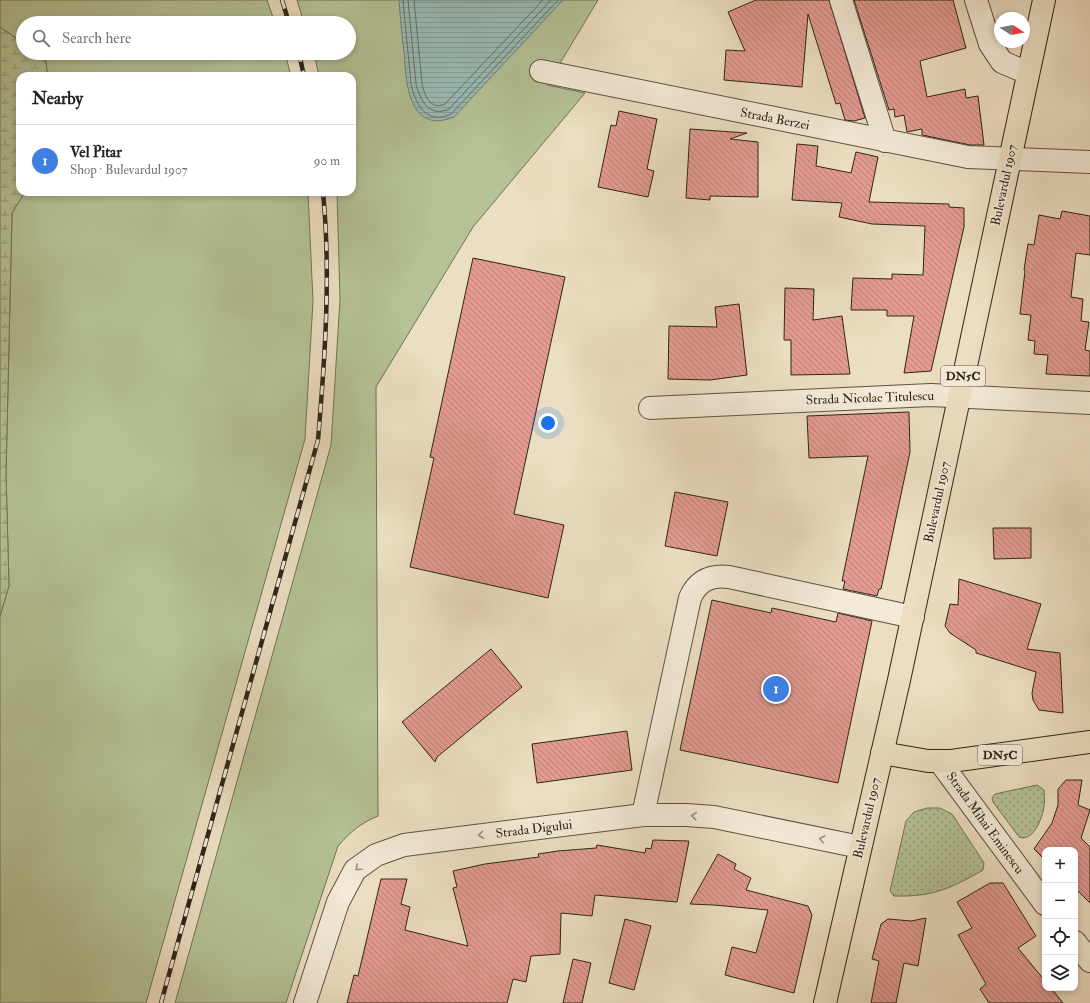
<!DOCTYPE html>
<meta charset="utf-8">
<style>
body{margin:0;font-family:"IM FELL Double Pica",serif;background:#f2f2f2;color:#222}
.controls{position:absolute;right:12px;bottom:12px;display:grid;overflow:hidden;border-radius:8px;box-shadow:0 2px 6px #0003}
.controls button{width:36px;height:36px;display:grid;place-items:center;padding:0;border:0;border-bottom:1px solid #e0e0e0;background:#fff;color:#222;font:20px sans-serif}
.compass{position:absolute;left:994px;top:12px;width:36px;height:36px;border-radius:50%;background:#fff;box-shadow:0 2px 6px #0003;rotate:101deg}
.you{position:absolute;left:548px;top:423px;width:14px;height:14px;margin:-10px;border:3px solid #fff;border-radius:50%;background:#1a73e8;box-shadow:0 0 0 6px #1a73e833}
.badge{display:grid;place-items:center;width:26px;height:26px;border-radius:50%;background:#8f2418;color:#fff;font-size:13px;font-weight:700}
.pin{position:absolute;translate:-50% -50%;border:2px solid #fff;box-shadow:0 1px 4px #0006}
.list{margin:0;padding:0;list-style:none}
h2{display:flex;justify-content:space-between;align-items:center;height:52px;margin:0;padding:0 16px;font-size:17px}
h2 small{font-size:13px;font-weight:400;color:#767676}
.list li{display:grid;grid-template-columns:26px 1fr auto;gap:12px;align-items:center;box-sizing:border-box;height:72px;padding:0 16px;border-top:1px solid #e0e0e0}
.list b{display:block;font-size:15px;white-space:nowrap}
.list p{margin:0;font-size:13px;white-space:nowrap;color:#767676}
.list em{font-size:13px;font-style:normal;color:#767676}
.icon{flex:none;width:22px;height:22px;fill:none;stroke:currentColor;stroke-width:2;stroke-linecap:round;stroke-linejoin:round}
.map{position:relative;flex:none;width:1090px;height:1003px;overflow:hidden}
.search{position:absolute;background:#fff;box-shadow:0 2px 6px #0003;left:16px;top:16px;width:340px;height:44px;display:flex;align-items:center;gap:10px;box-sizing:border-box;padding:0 14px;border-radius:22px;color:#767676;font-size:15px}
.panel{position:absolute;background:#fff;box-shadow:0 2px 6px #0003;left:16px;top:72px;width:340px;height:124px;border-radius:12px}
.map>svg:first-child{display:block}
.grass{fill:#b4c296;stroke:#717357}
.wetland{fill:url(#wetland-marsh);stroke:#717357}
.park{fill:url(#park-dots);stroke:#717357}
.water{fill:url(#water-rules);stroke:#6e7f77}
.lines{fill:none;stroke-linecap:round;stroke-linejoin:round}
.shore{stroke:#647067;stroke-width:1}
.building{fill:url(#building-back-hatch);stroke:#2e2418}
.minor-casing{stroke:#5e5242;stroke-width:24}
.major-casing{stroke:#2e2418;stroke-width:24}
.minor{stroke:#f3ead7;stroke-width:22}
.major{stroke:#ecdec2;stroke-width:22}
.rail-casing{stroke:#2e2418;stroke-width:4.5}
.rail{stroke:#f3ead7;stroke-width:3;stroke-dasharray:9;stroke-linecap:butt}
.oneway{stroke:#9a9181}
.labels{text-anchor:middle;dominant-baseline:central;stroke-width:3.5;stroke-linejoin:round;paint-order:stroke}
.shield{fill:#f3ead7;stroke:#695f51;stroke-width:1}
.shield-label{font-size:12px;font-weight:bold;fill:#2e2418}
.street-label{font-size:13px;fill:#2e2418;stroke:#f3ead7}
</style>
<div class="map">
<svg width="1090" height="1003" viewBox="0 0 1090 1003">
<defs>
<pattern id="wetland-marsh" width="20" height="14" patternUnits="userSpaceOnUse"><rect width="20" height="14" fill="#b4c296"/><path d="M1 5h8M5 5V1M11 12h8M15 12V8" fill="none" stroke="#939d79"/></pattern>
<pattern id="park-dots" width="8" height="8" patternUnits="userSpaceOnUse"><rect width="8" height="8" fill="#b4c296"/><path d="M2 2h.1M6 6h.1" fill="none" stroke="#939d79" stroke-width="1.8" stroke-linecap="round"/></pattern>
<pattern id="water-rules" width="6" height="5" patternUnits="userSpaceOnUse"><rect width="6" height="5" fill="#99bcb6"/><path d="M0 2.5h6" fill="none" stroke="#84a19c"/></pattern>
<pattern id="building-back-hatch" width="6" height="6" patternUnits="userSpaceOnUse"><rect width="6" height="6" fill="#e39b93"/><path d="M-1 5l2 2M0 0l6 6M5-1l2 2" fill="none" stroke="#b87e77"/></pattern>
</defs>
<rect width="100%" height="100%" fill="#ecdec2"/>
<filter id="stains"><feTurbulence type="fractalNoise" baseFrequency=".005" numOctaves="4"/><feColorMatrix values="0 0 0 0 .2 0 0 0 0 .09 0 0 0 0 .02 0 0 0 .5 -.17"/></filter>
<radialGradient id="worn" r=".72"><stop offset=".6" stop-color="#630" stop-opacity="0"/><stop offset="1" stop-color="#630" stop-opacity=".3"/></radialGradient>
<g class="grass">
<path d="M0,0H267L275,23H23V43L0,27Z"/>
<path d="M297,0H598L547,85L585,93L473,227L376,387L378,816C361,823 350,832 338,846L286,1003H175L331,445L340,299L337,192H352V76H319L314,53H349V23H304Z"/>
<path d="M38,53H285L291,76H48L45,58Z"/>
<path d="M25,192H308L313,301L305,439L146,1003H0V616L9,586L6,474L12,213Z"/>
</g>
<path class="wetland" d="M0,27L23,43V53H38L45,58L48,76H20V192H25L12,213L6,474L9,586L0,616Z"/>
<g class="park">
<path d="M1037,785L1044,790C1044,795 1045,801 1044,806C1043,817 1033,843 1019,837L993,802L992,798L995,794Z"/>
<path d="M927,808H940L952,814L984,863L983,870C950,889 932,897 894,896L890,891L906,821L914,812Z"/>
</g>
<path class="water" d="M399,0H563L454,117C408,135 406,82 404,52C402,35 400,17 399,0Z"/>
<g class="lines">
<g class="shore">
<path d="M403,0L411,84C416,106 427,125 451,114L558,0"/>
<path d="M408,0L416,84C420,100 429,118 449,109L551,0"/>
<path d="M414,0L422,83C424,94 430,111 445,104L543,0"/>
</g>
</g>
<g class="building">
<path d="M756,0H829L865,118L854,121L845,120L840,103L836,104L808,14L802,87L724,80L726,50L745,51L728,12Z"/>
<path d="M854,0H953L966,48L920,61L927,97L965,89L966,98L978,96L984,145H970L922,135V129L907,132L904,115L895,117L894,109L889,110Z"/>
<path d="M619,111L657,119L647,169L654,171L648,197L598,187L611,125L616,126Z"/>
<path d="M690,129L747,133L730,139L758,142V197L710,196V200L686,198Z"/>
<path d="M797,144L818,146L816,166L851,173L856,152L878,157L869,202L949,204V207L964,208V227L931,371L904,373L914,316H887V310H851L853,278L892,279V274L923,275L925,226L872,224L839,217L842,203L792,200Z"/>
<path d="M1062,211L1090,216V255L1076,253L1071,297L1083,299L1081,321L1089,322L1085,350L1090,351V376L1046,374L1048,355L1034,354L1035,341L1028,340L1031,315L1020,314L1025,271L1024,270L1028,244L1034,245L1039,215L1060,219Z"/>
<path d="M473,258L565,277L514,514L564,525L548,598L410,567L434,458L430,457Z"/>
<path d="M785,288L814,289L813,320L842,316L850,374L791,375V340H784Z"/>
<path d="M739,304L747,375L710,380L668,379L669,326L717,327L715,307Z"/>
<path d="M909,412L910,452L881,589H879L877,596L843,589L845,581H842L868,456L809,458L807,416Z"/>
<path d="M675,492L728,502L717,556L665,546Z"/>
<path d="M993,528H1031V558L994,559Z"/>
<path d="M959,579L1041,604L1027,649L1060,653L1063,713L1039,710L1033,700L1032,693L1036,672L976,653V650L950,633L945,626L950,604L958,605Z"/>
<path d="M712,600L771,613L772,608L836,622L838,613L872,621L838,783L680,750Z"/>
<path d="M491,649L522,687L437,757L435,762L402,722Z"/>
<path d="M627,731L632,770L537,783L532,744Z"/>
<path d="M1066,780H1082L1078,805L1090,810L1081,838L1090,847V903L1075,888V850H1045V860L1034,849L1052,823L1058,805V789Z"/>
<path d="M653,840L689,841L677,902L595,895L592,916L561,913L560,954L531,956L526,982L513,979L507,1003H347L354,975L358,976L381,879H407L401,904L410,907L405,930L468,946L453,888L457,887L453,871L485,864L539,857L538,854L558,851L596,848L597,845L645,853L646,848L651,849Z"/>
<path d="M718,854L736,864L734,869L751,878L746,890L808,906L812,915L794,993L725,975L732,947L756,953L768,910L714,905L690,904Z"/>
<path d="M990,883H1003L1036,936L1018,948L1045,981V988H1051L1063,1003H989L980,989L986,984L958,935L972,928L957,902Z"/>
<path d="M926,918L918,966L904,963L896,1003H871L879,961L872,959L881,924L888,919L911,921Z"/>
<path d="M625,919L651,926L634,990L609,983Z"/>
<path d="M573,959L591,963L582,1003H563Z"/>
</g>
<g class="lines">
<g class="minor-casing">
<g id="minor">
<path d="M841,0L885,141"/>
<path d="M976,0L990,44L1002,62L1028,73"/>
<path d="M541,71L968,157L1090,162"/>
<path d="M650,408L931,395L1090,403"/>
<path d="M940,762L1045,904"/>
<path d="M643,815L690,598C698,580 711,575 729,577L913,617"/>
<path d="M1075,942L1090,961"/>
<path d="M305,1003L338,902L355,870L376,855L404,845L643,815H686L714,817L860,847"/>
</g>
</g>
<g class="major-casing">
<g id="major">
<path d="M882,753L928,761H951L1090,742"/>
<path d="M825,1003L899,680L1044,0"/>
</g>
</g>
<use href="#minor" class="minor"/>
<use href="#major" class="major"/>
<g class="rail-casing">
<g id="rail">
<path d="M282,0L289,23"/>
<path d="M299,53L304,76"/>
<path d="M161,1003L318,440C325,358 331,274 323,192"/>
</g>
</g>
<use href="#rail" class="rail"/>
</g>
<defs><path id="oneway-chevron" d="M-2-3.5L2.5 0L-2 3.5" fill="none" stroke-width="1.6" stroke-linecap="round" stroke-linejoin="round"/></defs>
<g class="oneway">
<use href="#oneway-chevron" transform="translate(694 816) rotate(-175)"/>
<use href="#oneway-chevron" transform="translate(481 835) rotate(173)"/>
<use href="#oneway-chevron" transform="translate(822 839) rotate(-169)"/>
<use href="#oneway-chevron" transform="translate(358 868) rotate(138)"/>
</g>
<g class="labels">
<g class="shield">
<rect x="941" y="366" width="44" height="20" rx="3"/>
<rect x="978" y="745" width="44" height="20" rx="3"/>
</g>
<g class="shield-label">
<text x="963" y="376">DN5C</text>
<text x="1000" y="755">DN5C</text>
</g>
<g class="street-label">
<text transform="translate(775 119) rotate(11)">Strada Berzei</text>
<text transform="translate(1004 185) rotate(-78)">Bulevardul 1907</text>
<text transform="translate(870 398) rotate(-2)">Strada Nicolae Titulescu</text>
<text transform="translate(937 502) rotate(-78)">Bulevardul 1907</text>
<text transform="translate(867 818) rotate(-77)">Bulevardul 1907</text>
<text transform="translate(985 823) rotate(54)">Strada Mihai Eminescu</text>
<text transform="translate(534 829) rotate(-7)">Strada Digului</text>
</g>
</g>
<rect width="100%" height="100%" filter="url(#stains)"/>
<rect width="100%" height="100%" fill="url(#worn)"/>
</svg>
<div class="controls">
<button>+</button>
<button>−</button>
<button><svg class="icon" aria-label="locate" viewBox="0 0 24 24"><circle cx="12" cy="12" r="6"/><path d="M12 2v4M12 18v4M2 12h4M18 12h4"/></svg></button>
<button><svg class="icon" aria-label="layers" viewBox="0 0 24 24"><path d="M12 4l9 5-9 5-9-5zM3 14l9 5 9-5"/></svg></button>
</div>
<svg class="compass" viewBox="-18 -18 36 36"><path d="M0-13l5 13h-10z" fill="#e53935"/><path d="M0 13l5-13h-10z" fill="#767676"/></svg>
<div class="you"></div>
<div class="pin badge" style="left:776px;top:689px;background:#3f7fe0">1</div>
<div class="search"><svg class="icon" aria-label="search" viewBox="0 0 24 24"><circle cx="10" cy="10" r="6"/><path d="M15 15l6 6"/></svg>Search here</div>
<section class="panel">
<h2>Nearby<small></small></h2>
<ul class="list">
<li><span class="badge" style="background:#3f7fe0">1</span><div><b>Vel Pitar</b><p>Shop · Bulevardul 1907</p></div><em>90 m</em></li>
</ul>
</section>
</div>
